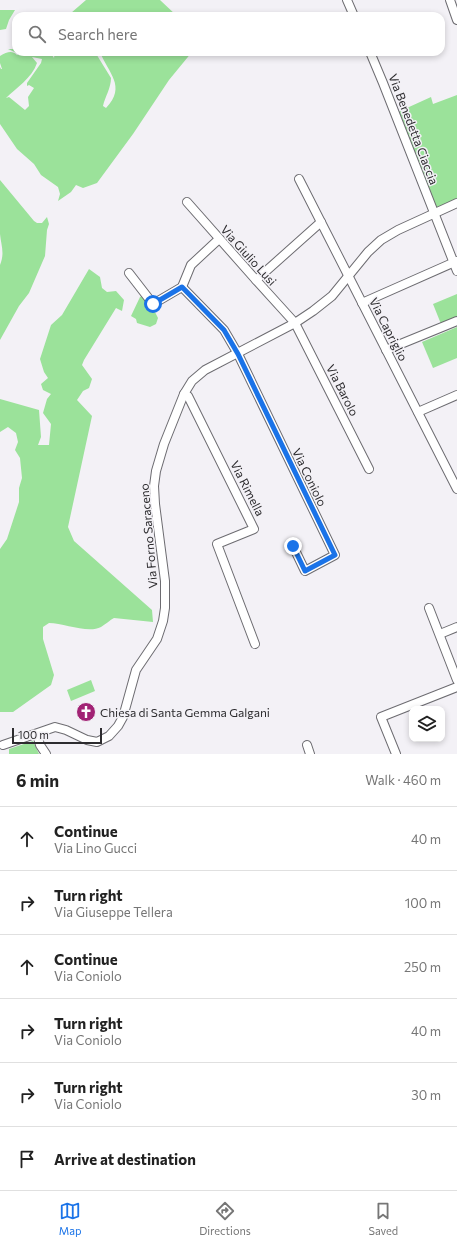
<!DOCTYPE html>
<meta charset="utf-8">
<style>
body{margin:0;font-family:Commissioner,sans-serif;background:#f2f2f2;color:#222}
.controls{position:absolute;right:12px;bottom:12px;display:grid;overflow:hidden;border-radius:8px;box-shadow:0 2px 6px #0003}
.controls button{width:36px;height:36px;display:grid;place-items:center;padding:0;border:0;border-bottom:1px solid #e0e0e0;background:#fff;color:#222;font:20px sans-serif}
.scale{position:absolute;left:12px;bottom:10px;width:90px;box-sizing:border-box;padding-left:4px;border:2px solid #2d2c2f;border-top:0;font-size:11px;line-height:14px;white-space:nowrap;color:#2d2c2f;-webkit-text-stroke:3px #f3f1f6;paint-order:stroke}
.stop{position:absolute;width:12px;height:12px;margin:-9px;border:3px solid #1a73e8;border-radius:50%;background:#fff}
.stop.end{background:#1a73e8;border-color:#fff;box-shadow:0 1px 4px #0008}
.list{margin:0;padding:0;list-style:none}
h2{display:flex;justify-content:space-between;align-items:center;height:52px;margin:0;padding:0 16px;font-size:17px}
h2 small{font-size:13px;font-weight:400;color:#767676}
.list li{display:grid;grid-template-columns:26px 1fr auto;gap:12px;align-items:center;box-sizing:border-box;height:64px;padding:0 16px;border-top:1px solid #e0e0e0}
.list b{display:block;font-size:15px;white-space:nowrap}
.list p{margin:0;font-size:13px;white-space:nowrap;color:#767676}
.list em{font-size:13px;font-style:normal;color:#767676}
.icon{flex:none;width:22px;height:22px;fill:none;stroke:currentColor;stroke-width:2;stroke-linecap:round;stroke-linejoin:round}
.map{position:relative;flex:none;width:457px;height:754px;overflow:hidden}
.search{position:absolute;background:#fff;box-shadow:0 2px 6px #0003;left:12px;right:12px;top:12px;height:44px;display:flex;align-items:center;gap:10px;box-sizing:border-box;padding:0 14px;border-radius:12px;color:#767676;font-size:15px}
.sheet{height:436px;background:#fff}
nav{display:flex;justify-content:space-around;align-items:center;box-sizing:border-box;height:56px;border-top:1px solid #e0e0e0;background:#fff;font-size:11px;color:#767676}
nav a{display:grid;justify-items:center;gap:2px}
nav .on{color:#1a73e8}
.map>svg:first-child{display:block}
.green{fill:#9be29a;fill-rule:evenodd}
.lines{fill:none;stroke-linecap:round;stroke-linejoin:round}
.minor-casing{stroke:#6d6c71;stroke-width:10}
.minor{stroke:#fff;stroke-width:8}
.route{stroke:#1a73e8;stroke-width:5}
.labels{text-anchor:middle;dominant-baseline:central;stroke-width:3;stroke-linejoin:round;paint-order:stroke}
.street-label{font-size:12px;fill:#2d2c2f;stroke:#f3f1f6}
.poi-label{font-size:12px;fill:#2d2c2f;stroke:#f3f1f6;text-anchor:start}
</style>
<div class="map">
<svg width="457" height="754" viewBox="0 0 457 754">
<rect width="100%" height="100%" fill="#f3f1f6"/>
<g class="green">
<path d="M86,0H160L177,16H63L64,12L71,13Z"/>
<path d="M0,10H15L9,20L6,29L0,30Z"/>
<path d="M8,49H16V52H50L54,58L55,52H95L111,78C111,88 105,97 103,106L106,108C127,86 108,73 100,52H192L169,80L133,134L97,183L83,188L76,185L71,192L58,201L60,194L58,187L41,175L34,164L17,149L0,124V67L1,69H2L0,63V56C7,52 12,50 17,55L19,54ZM32,57L42,59L41,63L27,83V86L29,85L34,88L28,97L29,106L25,110L9,97L6,98C16,88 32,78 37,63Z"/>
<path d="M457,95V199L437,209L398,112L431,97L433,104Z"/>
<path d="M0,180L34,221L37,223H42L47,217L49,224L47,230L45,256L29,293L19,306L0,340V265C5,253 1,245 0,234C0,216 0,198 0,180Z"/>
<path d="M89,269L100,277L102,288L107,292L116,291L124,300L122,311L116,308L84,360L82,365L92,379L89,388L83,391L77,400L92,416L68,527L74,541L152,610L153,622L114,618C110,620 106,624 101,627C88,634 64,623 49,623L43,627V639L54,675L51,685L13,712H0V549L7,539L19,502V488L22,478L20,458L15,450L18,442L16,433L8,427L0,432V399L39,410L41,437L38,445H49L51,424L43,413L47,399L51,394L43,390L41,384L48,378L44,372L40,359L51,325L62,315Z"/>
<path d="M457,294V317L441,324L433,304Z"/>
<path d="M144,295L148,300L145,306L146,309L154,310L158,318L156,324L150,327L137,323L136,319L131,316L140,297Z"/>
<path d="M457,327V358L433,368L422,342Z"/>
<path d="M91,680L95,691L71,701L67,690Z"/>
<path d="M33,741L39,754H9V749Z"/>
</g>
<g class="lines">
<g class="minor-casing">
<g id="minor">
<path d="M347,0L354,16"/>
<path d="M450,0L457,20"/>
<path d="M370,52L383,83L457,271"/>
<path d="M299,179L457,489"/>
<path d="M187,202L256,280L295,323L369,469"/>
<path d="M129,273L153,304L182,287L191,265L219,239"/>
<path d="M256,280L321,222"/>
<path d="M182,287L224,330L238,354L335,555L305,571L293,546"/>
<path d="M362,303L457,261"/>
<path d="M386,350L457,321"/>
<path d="M184,394L188,396L254,529L217,544L255,644"/>
<path d="M418,412L457,395"/>
<path d="M429,608L457,680"/>
<path d="M440,634L457,627"/>
<path d="M37,734L40,745L46,754"/>
<path d="M3,745L55,727L66,730L87,740L97,742L109,736L118,726L123,717L136,670L157,639L163,621L165,608V581L155,504L154,486L156,471L164,444L184,394L192,381L205,370L295,323L313,311L332,296L368,252L381,240L398,230L457,203"/>
<path d="M307,745L310,754"/>
<path d="M396,754L381,717L457,687"/>
</g>
</g>
<use href="#minor" class="minor"/>
</g>
<g class="lines">
<path class="route" d="M153,304L182,287L224,330L238,354L335,555L305,571L293,546"/>
</g>
<defs>
<g id="church-disc" transform="scale(1)"><circle r="9.5" fill="#a22375" stroke="#f3f1f6"/><path d="M-1.2-6h2.4v3.5h3.3v2.4h-3.3V6h-2.4V-.1h-3.3v-2.4h3.3Z" fill="#fff"/></g>
</defs>
<g fill-rule="evenodd">
<use href="#church-disc" x="86" y="712"/>
</g>
<g class="labels">
<g class="street-label">
<text transform="translate(414 129) rotate(69)">Via Benedetta Ciaccia</text>
<text transform="translate(249 255) rotate(48)">Via Giulio Lusi</text>
<text transform="translate(389 329) rotate(63)">Via Capriglio</text>
<text transform="translate(343 390) rotate(63)">Via Barolo</text>
<text transform="translate(310 477) rotate(64)">Via Coniolo</text>
<text transform="translate(248 488) rotate(63)">Via Rimella</text>
<text transform="translate(148 536) rotate(-95)">Via Forno Saraceno</text>
</g>
<g class="poi-label">
<text x="100" y="712">Chiesa di Santa Gemma Galgani</text>
</g>
</g>
</svg>
<div class="controls">
<button><svg class="icon" aria-label="layers" viewBox="0 0 24 24"><path d="M12 4l9 5-9 5-9-5zM3 14l9 5 9-5"/></svg></button>
</div>
<div class="scale">100 m</div>
<div class="stop" style="left:153px;top:304px"></div>
<div class="stop end" style="left:293px;top:546px"></div>
<div class="search"><svg class="icon" aria-label="search" viewBox="0 0 24 24"><circle cx="10" cy="10" r="6"/><path d="M15 15l6 6"/></svg>Search here</div>
</div>
<section class="sheet">
<h2>6 min<small>Walk · 460 m</small></h2>
<ul class="list">
<li><svg class="icon" aria-label="ahead" viewBox="0 0 24 24"><path d="M12 20V5M6 11l6-6 6 6"/></svg><div><b>Continue</b><p>Via Lino Gucci</p></div><em>40 m</em></li>
<li><svg class="icon" aria-label="right" viewBox="0 0 24 24"><path d="M7 20v-9h11M14 6l5 5-5 5"/></svg><div><b>Turn right</b><p>Via Giuseppe Tellera</p></div><em>100 m</em></li>
<li><svg class="icon" aria-label="ahead" viewBox="0 0 24 24"><path d="M12 20V5M6 11l6-6 6 6"/></svg><div><b>Continue</b><p>Via Coniolo</p></div><em>250 m</em></li>
<li><svg class="icon" aria-label="right" viewBox="0 0 24 24"><path d="M7 20v-9h11M14 6l5 5-5 5"/></svg><div><b>Turn right</b><p>Via Coniolo</p></div><em>40 m</em></li>
<li><svg class="icon" aria-label="right" viewBox="0 0 24 24"><path d="M7 20v-9h11M14 6l5 5-5 5"/></svg><div><b>Turn right</b><p>Via Coniolo</p></div><em>30 m</em></li>
<li><svg class="icon" aria-label="arrive" viewBox="0 0 24 24"><path d="M6 21V4h12l-3 4 3 4H6"/></svg><div><b>Arrive at destination</b></div></li>
</ul>
</section>
<nav>
<a class="on"><svg class="icon" aria-label="map" viewBox="0 0 24 24"><path d="M3 6l6-2 6 2 6-2v14l-6 2-6-2-6 2zM9 4v14M15 6v14"/></svg>Map</a>
<a><svg class="icon" aria-label="directions" viewBox="0 0 24 24"><path d="M12 3l9 9-9 9-9-9zM9 14v-3h6M13 9l2 2-2 2"/></svg>Directions</a>
<a><svg class="icon" aria-label="saved" viewBox="0 0 24 24"><path d="M7 4h10v16l-5-4-5 4z"/></svg>Saved</a>
</nav>
